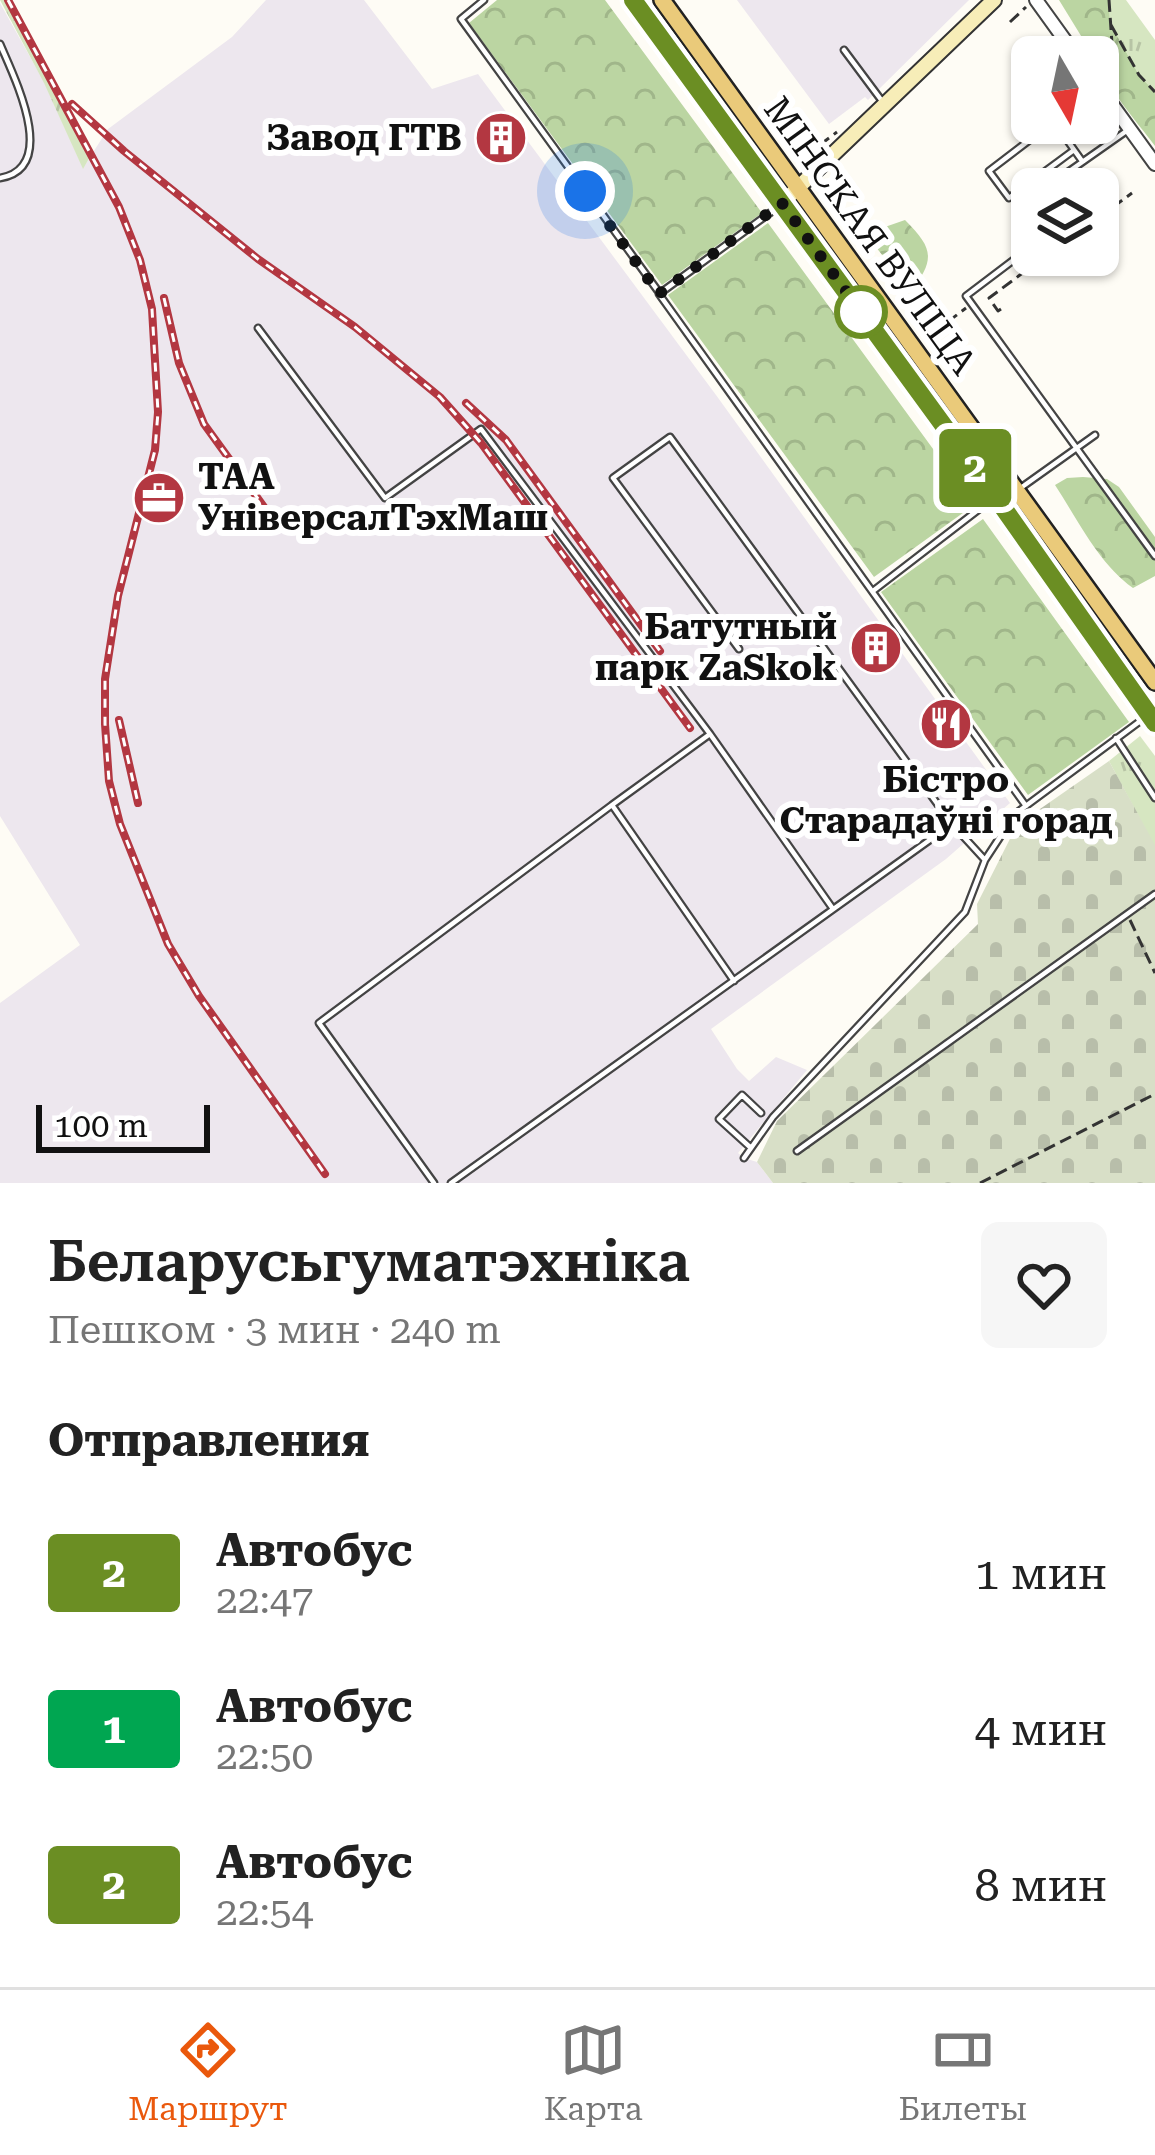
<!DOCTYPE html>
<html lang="ru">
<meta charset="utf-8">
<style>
:root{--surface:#fff;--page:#f6f6f6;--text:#222;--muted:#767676;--line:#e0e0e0;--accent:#ea580c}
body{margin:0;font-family:"Roboto Serif",serif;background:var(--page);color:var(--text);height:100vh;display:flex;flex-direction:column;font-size:45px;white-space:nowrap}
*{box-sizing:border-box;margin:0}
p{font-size:39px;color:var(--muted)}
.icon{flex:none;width:66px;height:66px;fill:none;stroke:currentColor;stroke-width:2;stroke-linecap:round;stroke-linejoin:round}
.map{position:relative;height:1183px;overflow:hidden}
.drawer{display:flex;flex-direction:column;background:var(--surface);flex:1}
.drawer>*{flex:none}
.badge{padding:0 24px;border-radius:9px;font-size:42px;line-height:78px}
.needle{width:78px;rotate:171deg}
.tools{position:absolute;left:1011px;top:36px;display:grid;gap:24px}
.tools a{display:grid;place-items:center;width:108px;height:108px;border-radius:18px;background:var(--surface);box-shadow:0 3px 9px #0004;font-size:60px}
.scale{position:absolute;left:36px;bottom:30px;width:174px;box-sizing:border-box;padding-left:12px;border:6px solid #111;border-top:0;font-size:33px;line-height:42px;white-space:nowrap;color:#111;-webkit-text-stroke:9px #fff;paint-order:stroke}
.you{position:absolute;width:60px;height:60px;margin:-30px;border:9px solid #fff;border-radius:50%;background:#1a73e8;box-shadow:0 0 0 18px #1a73e833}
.map>.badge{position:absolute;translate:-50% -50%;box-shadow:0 0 0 6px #fff}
h2{padding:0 48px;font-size:45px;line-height:108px}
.round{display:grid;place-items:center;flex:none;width:126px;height:126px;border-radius:18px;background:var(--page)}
.overview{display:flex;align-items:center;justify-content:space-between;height:204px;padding:0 48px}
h1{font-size:57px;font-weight:600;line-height:90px}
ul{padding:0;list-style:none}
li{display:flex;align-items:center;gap:36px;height:156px;padding:0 48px}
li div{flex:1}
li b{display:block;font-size:45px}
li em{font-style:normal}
li .badge{min-width:132px;font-weight:700;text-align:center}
.dock{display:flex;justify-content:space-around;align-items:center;height:168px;border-top:3px solid var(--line);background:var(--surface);font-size:33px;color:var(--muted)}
.dock a{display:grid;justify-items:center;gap:6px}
.dock .selected{color:var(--accent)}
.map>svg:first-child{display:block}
.industrial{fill:#ede7ee}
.grass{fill:url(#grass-tufts)}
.forest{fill:url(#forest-crowns)}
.cemetery{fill:url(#cemetery-stones)}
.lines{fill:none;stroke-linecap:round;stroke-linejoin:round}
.service-casing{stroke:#444;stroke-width:9}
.tertiary-casing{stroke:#444;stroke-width:16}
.secondary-casing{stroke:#333;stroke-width:18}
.primary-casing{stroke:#222;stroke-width:20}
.path{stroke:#333;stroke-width:3;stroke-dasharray:12 6;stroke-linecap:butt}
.service{stroke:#fff;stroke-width:4.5}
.tertiary{stroke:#fff;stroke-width:12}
.secondary{stroke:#f7edb8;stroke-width:14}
.primary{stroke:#eaca7a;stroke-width:15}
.rail-casing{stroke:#b33741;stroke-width:8}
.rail{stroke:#fff;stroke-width:3;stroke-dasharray:9;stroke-linecap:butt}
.line-casing{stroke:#fff;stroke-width:27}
.line{stroke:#6b8e23;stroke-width:18}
.walk{stroke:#111;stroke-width:12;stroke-dasharray:0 21.6}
.stop-dot{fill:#fff;stroke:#6b8e23;stroke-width:6}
.labels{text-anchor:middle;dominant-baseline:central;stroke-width:12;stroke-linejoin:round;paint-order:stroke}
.poi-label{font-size:36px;font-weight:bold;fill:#111;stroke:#fff;text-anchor:end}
.street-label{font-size:36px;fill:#111;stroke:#fff}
</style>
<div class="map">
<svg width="1155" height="1183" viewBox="0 0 1155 1183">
<defs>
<pattern id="grass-tufts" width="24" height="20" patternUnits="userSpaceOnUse" patternTransform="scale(3)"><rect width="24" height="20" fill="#d6e6c1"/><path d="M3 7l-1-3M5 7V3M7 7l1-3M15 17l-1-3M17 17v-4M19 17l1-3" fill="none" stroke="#b7c4a5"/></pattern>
<pattern id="forest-crowns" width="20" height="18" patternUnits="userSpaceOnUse" patternTransform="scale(3)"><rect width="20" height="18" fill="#bbd5a2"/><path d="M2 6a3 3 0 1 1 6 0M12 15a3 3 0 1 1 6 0" fill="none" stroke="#a0b68a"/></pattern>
<pattern id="cemetery-stones" width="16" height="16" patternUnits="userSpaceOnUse" patternTransform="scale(3)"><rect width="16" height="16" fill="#d8dfc7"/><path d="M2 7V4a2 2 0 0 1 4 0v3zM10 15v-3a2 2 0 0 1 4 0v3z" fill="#b8beaa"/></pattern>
</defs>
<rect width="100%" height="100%" fill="#fefcf5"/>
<!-- industrial -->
<path class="industrial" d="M266 0H364L432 89 478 74 716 395 1010 803 946 859 711 1029 737 1069 749 1081 776 1057 807 1070 738 1153 744 1158 757 1162 773 1183H0V1003L80 945 0 816V3L44 82 83 168 108 129 232 37Z
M737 0H969L868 100 865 97 829 124Z"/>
<!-- grass -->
<path class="grass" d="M0 0H8L91 155 83 169 44 83Z
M1109 0H1126L1155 40V92L1139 75 1110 23Z
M1140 736 1155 756V847L1109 761Z"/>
<!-- forest -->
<path class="forest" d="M497 0H605L762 213 662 285 469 23Z
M1059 0H1109L1110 23 1139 75 1155 92V146C1136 120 1106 89 1098 57H1094Z
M905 220C934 249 935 259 911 292L872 242 882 228Z
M768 223 974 505 874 577 668 295Z
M1083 477 1107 479 1119 487 1155 537V576L1133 588C1098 563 1078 520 1055 485L1067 478Z
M983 519 1129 722 1028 795 881 592Z"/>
<!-- cemetery -->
<path class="cemetery" d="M1109 761 1155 845V1183H773L757 1162 777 1121 978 924 977 904 1017 825Z"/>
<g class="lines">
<!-- service casing -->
<g class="service-casing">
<path id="service" d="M484 0 461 19 658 291
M0 44C14 77 60 168 0 178
M844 50 882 101
M1052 123 989 171 1009 198 1074 150
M1055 123 1082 161
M1051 184 1125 132
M1098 195 1112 185
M778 207 659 294 1026 806
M1032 246 966 296 1155 556
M258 328 385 498 481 429 710 734
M1022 487 1095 435
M873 591 991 500
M739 649 613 478 670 437 952 824 985 860
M1116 738 1155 798
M612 805 710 734 833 909
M751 1148 719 1119 742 1095 761 1113
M797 1151 1155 894
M744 1158 773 1117 965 912 985 860 1015 814 1147 716
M434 1183 319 1023 612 805 734 981
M451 1183 952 824"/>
</g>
<!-- tertiary casing -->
<g class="tertiary-casing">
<path id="tertiary" d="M1036 0 1077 57
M1098 85 1155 164"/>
</g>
<!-- secondary casing -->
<g class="secondary-casing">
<path id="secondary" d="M782 203 994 0"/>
</g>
<!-- primary casing -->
<g class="primary-casing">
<path id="primary" d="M633 0 996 496 1155 723
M662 0 1155 682"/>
</g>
<!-- path -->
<path class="path" d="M1109 0 1115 88
M1010 22 1026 7
M1111 25 1139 75 1155 92
M805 156 837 132
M1098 218 1132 193
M1001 309 998 311 989 298 1047 255
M933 333 966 308
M1130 920 1155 973
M980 1183 1155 1094"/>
<!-- service -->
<use href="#service" class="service"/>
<!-- tertiary -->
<use href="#tertiary" class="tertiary"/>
<!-- secondary -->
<use href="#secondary" class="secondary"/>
<!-- primary -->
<use href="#primary" class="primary"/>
<!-- rail casing -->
<g class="rail-casing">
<path id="rail" d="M8 0 119 207 140 260 152 309 158 412 155 450 118 596 105 679V724L109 781 120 824 168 944 199 996 325 1174
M72 104 124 151 258 259 355 327 440 397 481 443 690 728
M164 298 179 363 204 424 272 518
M466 403 506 440 660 651
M119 720 138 803"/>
</g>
<!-- rail -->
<use href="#rail" class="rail"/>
</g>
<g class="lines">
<!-- line casing -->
<g class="line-casing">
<path id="line" d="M633 0 995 496 1155 723"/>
</g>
<!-- line -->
<use href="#line" class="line"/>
<!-- walk -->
<path class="walk" d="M585 191 659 294 782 203 861 312"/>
</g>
<!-- icons -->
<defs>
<g id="building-disc" transform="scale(2.7)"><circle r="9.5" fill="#b33741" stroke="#fff"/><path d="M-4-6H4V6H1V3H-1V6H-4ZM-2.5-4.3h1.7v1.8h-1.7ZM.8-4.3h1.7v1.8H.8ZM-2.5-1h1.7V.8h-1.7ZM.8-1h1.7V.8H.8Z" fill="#fff"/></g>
<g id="office-disc" transform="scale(2.7)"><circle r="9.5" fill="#b33741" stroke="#fff"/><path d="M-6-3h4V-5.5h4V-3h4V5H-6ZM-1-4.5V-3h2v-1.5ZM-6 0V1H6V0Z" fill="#fff"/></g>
<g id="restaurant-disc" transform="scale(2.7)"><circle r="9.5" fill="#b33741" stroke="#fff"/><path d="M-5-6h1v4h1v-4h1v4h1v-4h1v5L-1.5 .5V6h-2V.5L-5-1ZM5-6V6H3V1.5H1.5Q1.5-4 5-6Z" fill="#fff"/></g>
</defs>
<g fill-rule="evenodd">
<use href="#building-disc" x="501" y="138"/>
<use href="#office-disc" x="159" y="498"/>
<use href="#building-disc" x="876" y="648"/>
<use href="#restaurant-disc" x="946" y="724"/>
</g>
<!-- markers -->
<circle class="stop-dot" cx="861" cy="312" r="24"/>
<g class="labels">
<!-- poi labels -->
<g class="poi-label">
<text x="462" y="138">Завод ГТВ</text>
<text x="198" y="477" text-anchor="start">ТАА<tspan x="198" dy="41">УніверсалТэхМаш</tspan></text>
<text x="837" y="627">Батутный<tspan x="837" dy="41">парк ZaSkok</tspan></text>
<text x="946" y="780" text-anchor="middle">Бістро<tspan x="946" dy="41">Старадаўні горад</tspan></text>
</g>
<!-- street labels -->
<g class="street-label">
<text transform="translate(870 236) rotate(54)">МІНСКАЯ ВУЛІЦА</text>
</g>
</g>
</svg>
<div class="tools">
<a><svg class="needle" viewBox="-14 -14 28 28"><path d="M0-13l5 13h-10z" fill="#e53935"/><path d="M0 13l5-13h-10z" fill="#767676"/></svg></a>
<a><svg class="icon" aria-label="layers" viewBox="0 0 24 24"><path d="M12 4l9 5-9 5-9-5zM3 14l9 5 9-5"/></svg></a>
</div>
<div class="scale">100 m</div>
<div class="you" style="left:585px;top:191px"></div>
<b class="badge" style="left:975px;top:468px;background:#6b8e23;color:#fff">2</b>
</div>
<section class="drawer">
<div class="overview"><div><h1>Беларусьгуматэхніка</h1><p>Пешком · 3 мин · 240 m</p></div><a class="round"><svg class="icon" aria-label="heart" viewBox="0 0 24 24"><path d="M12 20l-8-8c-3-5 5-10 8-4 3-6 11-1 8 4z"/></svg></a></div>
<h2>Отправления</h2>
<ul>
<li><span class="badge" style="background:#6b8e23;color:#fff">2</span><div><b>Автобус</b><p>22:47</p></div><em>1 мин</em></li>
<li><span class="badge" style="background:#00a651;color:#fff">1</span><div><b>Автобус</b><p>22:50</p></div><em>4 мин</em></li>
<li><span class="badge" style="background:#6b8e23;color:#fff">2</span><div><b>Автобус</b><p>22:54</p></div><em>8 мин</em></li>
</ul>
</section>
<nav class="dock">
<a class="selected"><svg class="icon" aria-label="directions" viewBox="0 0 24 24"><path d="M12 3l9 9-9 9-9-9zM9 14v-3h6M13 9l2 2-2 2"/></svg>Маршрут</a>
<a><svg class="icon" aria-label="map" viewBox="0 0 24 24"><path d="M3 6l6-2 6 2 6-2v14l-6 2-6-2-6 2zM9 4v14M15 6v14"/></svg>Карта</a>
<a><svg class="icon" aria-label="tickets" viewBox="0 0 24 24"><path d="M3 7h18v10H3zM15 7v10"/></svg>Билеты</a>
</nav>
